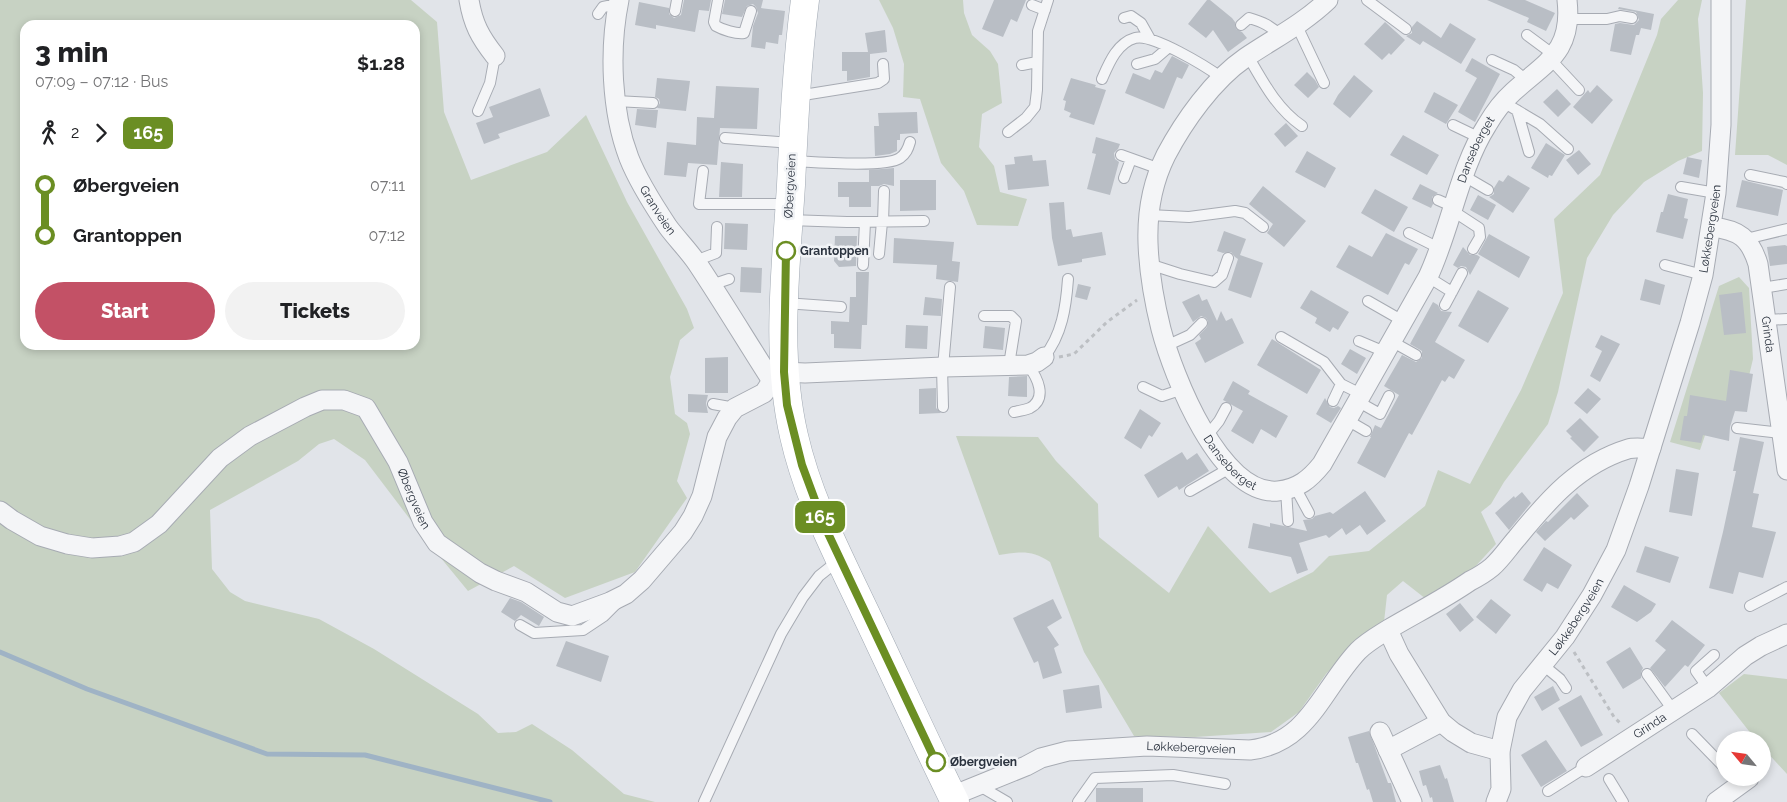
<!DOCTYPE html>
<meta charset="utf-8">
<style>
:root{--surface:#fff;--page:#f2f2f2;--text:#202124;--muted:#757577;--accent:#c35166}
body{margin:0;font-family:Raleway,sans-serif;background:var(--page);color:var(--text);height:100vh;display:flex;flex-direction:column;font-size:19px;white-space:nowrap}
*{box-sizing:border-box;margin:0}
p{font-size:16px;color:var(--muted)}
.icon{flex:none;width:28px;height:28px;fill:none;stroke:currentColor;stroke-width:2;stroke-linecap:round;stroke-linejoin:round}
.map{position:relative;flex:1;overflow:hidden}
.sheet{position:absolute;left:20px;top:20px;width:400px;height:330px;display:flex;flex-direction:column;background:var(--surface);border-radius:15px;box-shadow:0 2px 8px #0003}
.sheet>*{flex:none}
.badge{padding:0 10px;border-radius:8px;font-size:18px;line-height:32px}
.needle{width:32px;rotate:299deg}
.fabs{position:absolute;left:1716px;top:731px;display:grid;gap:10px}
.fabs a{display:grid;place-items:center;width:55px;height:55px;border-radius:50%;background:var(--surface);box-shadow:0 2px 8px #0003;font-size:25px}
.map>.badge{position:absolute;translate:-50% -50%;box-shadow:0 0 0 2px #fff}
.legs{display:flex;align-items:center;gap:8px;height:55px;padding:0 15px;font-size:16px}
.legs p{margin-inline-start:auto}
.summary{display:flex;align-items:center;justify-content:space-between;height:85px;padding:0 15px}
h1{font-size:28px;font-weight:800;line-height:38px}
.cta{display:flex;gap:10px;margin-top:auto;padding:10px 15px}
.cta a{flex:1;height:58px;border-radius:30px;background:var(--accent);color:#fff;font-size:20px;font-weight:800;line-height:58px;text-align:center}
.cta a+a{background:var(--page);color:var(--text)}
ul{padding:0 15px;list-style:none}
li{display:flex;align-items:center;gap:18px;height:50px;font-size:19px}
li i{display:grid;place-items:center;width:8px;height:100%;margin:0 6px;background:currentColor}
li i::after{content:'';width:12px;height:12px;margin:-6px;border:4px solid;border-radius:50%;background:var(--surface)}
li p{margin-inline-start:auto}
li:first-child i{background:linear-gradient(#0000 50%,currentColor 0)}
li:last-child i{background:linear-gradient(currentColor 50%,#0000 0)}
.map>svg:first-child{display:block}
.green{fill:#c7d2c3;fill-rule:evenodd}
.lines{fill:none;stroke-linecap:round;stroke-linejoin:round}
.stream{stroke:#9fb3c5;stroke-width:5}
.building{fill:#b9bec5}
.service-casing{stroke:#a7abb3;stroke-width:12}
.minor-casing{stroke:#a7abb3;stroke-width:21}
.primary-casing{stroke:#a1a9b3;stroke-width:29}
.path{stroke:#bcbfc3;stroke-width:3;stroke-dasharray:4 4;stroke-linecap:butt}
.service{stroke:#f4f5f7;stroke-width:10}
.minor{stroke:#f4f5f7;stroke-width:19}
.primary{stroke:#fff;stroke-width:28}
.line-1-casing{stroke:#fff;stroke-width:11}
.line-1{stroke:#6b8e23;stroke-width:8}
.stop-1-dot{fill:#fff;stroke:#6b8e23;stroke-width:2.5}
.labels{text-anchor:middle;dominant-baseline:central;stroke-width:5;stroke-linejoin:round;paint-order:stroke}
.street-label{font-size:12px;fill:#2b333f;stroke:#f1f3f6}
.stop-label{font-size:12px;font-weight:bold;fill:#2b333f;stroke:#f1f3f6;text-anchor:start}
</style>
<div class="map">
<svg width="1787" height="802" viewBox="0 0 1787 802">
<rect width="100%" height="100%" fill="#e1e4e9"/>
<!-- green -->
<path class="green" d="M0 0H411L437 22 444 112 471 180 547 152 586 115 627 202 687 309 694 328 680 340 670 377 675 414 687 423 690 434 677 481 687 498 635 572 565 598 514 566 468 591 422 535 365 460 334 439 319 444 298 461 210 510 212 569 230 592 245 601 319 619 374 649 478 714 498 733 516 732 532 724 572 750 624 794 655 802H0ZM25 25H415V345H25Z
M879 0H963L964 13 972 35 990 51 998 64 1002 103 982 114 979 147 994 166 1000 192 1027 199 1018 226 977 225 964 191 941 163 920 99 903 97 904 64 893 28Z
M1678 0H1702L1698 19 1703 93 1702 151 1678 161 1644 182 1613 215 1587 258 1558 392 1548 424 1504 482 1491 504 1481 512 1496 544 1461 582 1426 599 1403 581 1387 595 1384 622 1353 645 1326 674 1299 712 1271 732 1195 737 1134 736 1084 652 1050 562C1031 549 1019 552 999 555L956 436 1038 437 1056 461 1098 504 1099 537 1169 593 1208 526 1270 593 1313 572 1329 556 1369 551 1425 506 1438 470 1470 484 1521 390 1563 293 1554 219 1600 175 1657 35 1661 19Z
M1746 0H1787V165L1768 155H1735Z
M1739 277 1749 288 1753 359 1748 380 1712 415 1700 450 1670 442 1719 286Z
M1744 674 1787 679V774L1763 748 1762 740H1756L1719 693Z"/>
<g class="lines">
<!-- stream -->
<path class="stream" d="M0 652 87 689 267 754 365 755 550 802"/>
</g>
<!-- building -->
<path class="building" d="M684 0H711L709 11 699 10 695 32 656 25V29L635 25 639 2 669 8V14L674 18 681 15Z
M725 0H763L761 8 785 11 782 35H779L778 44 766 42 765 49 751 47 753 26 758 13 756 7 753 4 747 6 742 17 722 14Z
M994 0H1026L1017 22 1011 19 1003 37 982 29Z
M1207 0H1210L1232 18 1235 22 1236 29 1242 32 1247 38 1228 52 1213 30 1206 38 1188 24Z
M1487 0H1525L1555 13 1546 31 1527 22 1529 18Z
M1619 7 1654 14 1651 30 1641 28 1639 35H1636L1631 55 1610 51 1615 24 1620 23 1634 25 1639 20 1636 12 1618 9Z
M1417 21 1441 38 1450 23 1476 39 1461 64 1423 41 1420 45 1406 36 1412 33V27Z
M1385 22 1405 40 1391 55 1389 53 1382 60 1364 44Z
M885 30 887 52 870 54V77L847 81V71H842V52H868L865 33Z
M1172 56 1189 65 1182 79 1177 77 1164 109 1125 93 1133 73 1150 80 1155 70 1162 73Z
M1472 58 1500 74 1475 122 1458 112 1477 78 1465 71Z
M1307 72 1315 80 1319 87 1308 98 1294 85Z
M1354 75 1373 91 1350 118 1333 104 1338 95Z
M657 78 690 81 686 111 657 108 660 103 659 99 655 97Z
M1071 78 1096 85 1095 87 1106 90 1094 125 1069 117 1071 113 1064 110 1066 101 1063 100Z
M1597 85 1613 100 1592 124 1573 107 1588 90 1590 93Z
M716 86 759 88 757 129 720 128 717 165 688 163 686 177 664 175 667 142 696 145 697 117 714 118Z
M540 88 550 116 498 134 500 138 484 144 476 123 493 117 489 107Z
M1557 89 1571 104 1558 117 1543 102Z
M1434 92 1458 105 1446 124 1424 112Z
M637 109 658 110 656 128 635 125Z
M917 112 918 133 900 134V140H897V151L890 154 875 156 874 126H879L878 113Z
M1286 123 1298 136 1285 147 1274 134Z
M1403 135 1439 155 1427 175 1390 155Z
M1096 137 1120 144 1118 149 1114 153 1115 159 1119 162 1110 195 1087 189 1096 154 1092 153Z
M1546 143 1565 155 1552 176 1549 175 1548 178 1531 168Z
M1579 150 1591 164 1578 175 1566 160Z
M1307 151 1336 168 1325 188 1295 172Z
M1032 155 1033 161 1046 160 1049 186 1008 190 1005 165 1015 164 1014 157Z
M1687 157 1702 160 1699 178 1683 174Z
M721 162 743 164 742 197H719Z
M894 168V186L884 184 879 186H871V207H849V197H838V182H869V170Z
M1508 175 1530 188 1513 213 1489 197 1494 194V188L1499 180 1503 182Z
M900 180H936V210L900 211Z
M1742 180 1783 190 1778 216 1736 207Z
M1420 184 1438 193 1432 197 1433 204 1431 208 1412 199Z
M1263 186 1306 221 1284 247 1267 233 1273 224 1249 204Z
M1375 189 1408 207 1394 232 1361 213Z
M1668 194 1688 199 1684 218 1688 219 1683 239 1656 232 1661 212H1663Z
M1478 195 1496 205 1488 220 1470 210Z
M1064 202 1066 230 1071 229 1073 237 1102 232 1106 255 1082 259V262L1058 266 1052 238 1049 203Z
M725 223 748 224 747 250 724 249Z
M1224 231 1246 239 1240 255 1263 263 1251 298 1228 290 1238 259 1235 257 1231 252 1223 253 1217 251Z
M1386 233 1418 249 1409 265 1405 263 1388 295 1336 267 1349 245 1372 257Z
M1489 234 1530 257 1519 278 1478 254Z
M835 236H857L856 266 839 267 834 261Z
M894 238 954 242 952 261 960 262 958 282 936 279 937 265 893 263Z
M1785 245 1787 246V264L1770 266 1767 247Z
M1463 247 1470 255H1477L1480 257 1470 275 1466 267 1461 266 1458 268 1453 265Z
M741 267 762 268 761 293 740 292Z
M856 272H869L867 325H862L861 349 834 348V334H831V321L849 322 850 297H856Z
M1645 279 1665 285 1660 305 1640 300Z
M1078 284 1091 287 1087 300 1075 297Z
M1311 290 1349 312 1338 330 1333 327 1330 332 1315 323 1317 318 1300 308Z
M1478 290 1509 308 1488 343 1458 326Z
M1742 292 1746 333 1724 335 1719 295Z
M1199 294 1202 301 1207 299 1217 321 1221 311 1226 321 1232 318 1244 343 1205 363 1195 343 1201 339 1199 335 1207 327 1208 321 1206 318 1201 316 1193 322 1182 302Z
M925 297 942 299 941 316 923 315Z
M1433 302 1438 305 1441 311 1452 312 1435 342 1465 360 1454 379 1449 376 1445 382 1442 380 1412 435 1409 433 1385 478 1357 463 1371 437H1370L1375 425 1381 428 1399 395 1384 386 1402 355 1416 362 1422 358V351L1410 344Z
M906 325 928 326 927 349 905 348Z
M985 326 1005 328 1003 350 983 348Z
M1601 335 1620 344 1600 382 1590 376 1602 351 1595 347Z
M1272 339 1321 370 1307 394 1257 365Z
M1350 349 1366 358 1357 374 1341 364Z
M728 357V393H705V358Z
M1730 370 1753 374 1747 412 1735 411 1730 427 1729 441 1703 435 1701 443 1680 440 1684 416H1687L1690 395 1726 401Z
M1027 376V397L1008 396 1009 377Z
M1233 381 1250 391 1248 394 1288 416 1276 438 1261 429 1253 444 1231 431 1243 411 1223 400Z
M936 388V408L941 413 919 414V389Z
M1588 388 1601 399 1587 414 1574 403Z
M688 394 708 395 706 403 708 413 688 412Z
M1325 398 1330 407 1334 408 1338 406 1341 408 1331 423 1316 414Z
M1140 409 1161 423 1152 437 1149 435 1141 449 1124 438Z
M1580 418 1599 437 1584 452 1570 438 1572 437 1566 431Z
M1740 437 1764 442 1753 493 1759 494 1752 527 1776 532 1763 578 1739 572 1733 594 1709 588 1723 532 1736 471H1733Z
M1182 452 1187 460 1197 453 1209 471 1179 490 1177 486 1158 498 1144 475Z
M1676 469 1699 473 1692 516 1669 512Z
M1365 491 1386 521 1367 535 1360 525 1346 535 1342 528 1329 538 1326 535 1299 543 1308 570 1297 574 1291 557 1248 548 1253 523 1270 527V523L1307 531 1303 520 1312 519 1315 516 1330 512 1333 514Z
M1522 492 1531 503 1509 530 1495 513 1514 496 1515 498Z
M1577 493 1589 506 1574 520 1571 517 1545 541 1536 532 1546 521 1548 522Z
M1645 546 1679 557 1670 583 1636 572Z
M1544 547 1572 565 1558 589 1547 583 1542 592 1523 580Z
M1624 585 1656 604 1651 612 1637 622 1611 607Z
M510 598 521 602 544 617 539 626 521 615 515 621 501 612Z
M1053 599 1062 618 1047 627 1059 645 1054 648 1062 673 1043 679 1038 661 1034 663 1013 618Z
M1491 599 1511 615 1496 634 1476 617Z
M1460 603 1474 620 1460 632 1446 614Z
M1672 620 1705 645 1688 667 1685 665 1665 687 1650 668 1666 650 1655 641Z
M566 641 609 656 601 682 556 666Z
M1630 647 1643 668 1641 672V678L1623 689 1606 662Z
M1099 685 1102 708 1066 713 1063 690Z
M1553 686 1560 700 1542 711 1534 697Z
M1581 695 1603 735 1581 747 1558 708Z
M1369 731 1388 783H1391L1396 802H1373L1369 789 1367 790 1358 763H1356L1348 737Z
M1546 740 1567 771 1541 787 1521 755Z
M1440 765 1445 779 1447 778 1454 802H1433L1432 797 1430 798 1426 785 1423 786 1419 771Z
M1096 788H1143V802H1096Z"/>
<g class="lines">
<!-- service casing -->
<g class="service-casing">
<path id="service" d="M718 0 714 22 716 26C723 30 736 34 744 33L751 11
M1367 0 1406 29
M1032 5 1045 10
M675 11 677 0
M598 14 603 7 608 6 618 8
M1124 18 1131 16 1141 23 1150 39
M1569 19H1607L1620 16 1632 18
M1241 25 1249 18C1263 22 1271 26 1281 36
M1297 26 1324 83
M1527 35 1554 55
M1248 56C1263 82 1277 109 1302 126
M1492 60 1514 70 1527 81
M1551 60 1579 90
M1137 64 1155 59 1169 47
M1022 65 1037 62
M1102 79C1109 63 1117 43 1135 38 1152 33 1207 67 1222 78
M797 96 878 83 884 79 883 64
M616 101 653 103
M1503 102 1540 124 1568 149
M1517 110 1529 152
M478 111 490 83 495 56
M1453 125 1480 138
M1008 132 1026 118 1035 107 1037 90 1038 31 1048 0
M725 138 792 143
M1121 155 1160 169
M793 161C813 162 886 168 900 158 906 154 908 149 910 142
M703 171 699 204H788
M1750 175 1784 182 1787 184
M1464 176 1488 190
M1124 178 1131 159
M1681 187 1716 193
M1438 200 1454 207
M1453 211 1479 228 1480 237 1473 249
M1149 215 1189 217 1235 211 1245 213 1263 227
M789 220 847 222 924 221
M883 222 884 191
M1409 233 1441 249
M1746 239 1787 229
M879 254 882 222
M695 261 716 253 717 227
M1149 264 1180 274 1214 282 1222 275 1228 258
M863 265 865 222
M1665 265 1703 275
M1428 277 1452 292 1462 273
M711 285 729 279
M1762 288 1787 284
M1368 301 1403 321
M785 303 841 307
M1445 305 1452 292
M984 316H1011L1016 321 1009 365
M1767 320 1787 319
M1281 337 1324 362 1341 384 1361 394
M1359 341 1385 352
M1391 341 1416 355
M1166 346 1190 335 1202 323
M1044 357C1062 335 1066 307 1068 279
M942 367 943 407
M943 367 950 287
M1143 387 1162 396 1183 389
M1333 401 1341 384
M1357 401 1380 414 1389 396
M713 404 735 408
M1014 412C1019 411 1025 410 1030 408 1048 398 1037 377 1028 365
M1347 420 1366 431
M1737 428 1781 433
M1206 437 1219 421 1226 408
M1295 487 1309 513
M1286 490 1288 521
M1190 491 1230 468
M1750 606 1787 587
M520 625 534 633 583 630 604 616 617 603
M1543 665 1560 679 1566 688
M1647 674 1673 710
M1708 688 1696 671 1714 655
M1692 734 1725 768
M1609 779 1623 802
M978 785 1007 802
M1548 791 1586 767
M704 802 781 634 803 597 819 576 839 560
M1078 802 1095 778 1173 775 1225 784"/>
</g>
<!-- minor casing -->
<g class="minor-casing">
<g id="minor">
<path d="M469 0C473 24 480 37 495 56"/>
<path id="s1" d="M619 0C609 49 611 111 629 158 638 181 654 206 668 227 677 239 688 250 697 263 723 302 747 342 772 381L782 387"/>
<path id="s2" d="M1328 0C1303 24 1273 39 1245 58 1213 80 1184 121 1166 155 1153 181 1147 213 1148 243 1149 272 1154 301 1161 329 1173 375 1220 496 1278 491 1298 489 1310 479 1322 464L1428 277C1451 228 1459 169 1487 125 1494 113 1503 101 1513 92 1546 62 1573 52 1567 0"/>
<path id="s3" d="M1712 227C1739 230 1750 238 1758 264L1787 470"/>
<path d="M784 372 805 373 943 367 1028 365 1037 362 1044 357"/>
<path id="s4" d="M0 511 12 520 40 536 67 544 92 548 120 546 134 542 159 524 220 458 250 436 305 407 322 400H344L366 408 398 462 423 522 437 543 480 573 496 581 526 592 557 612 572 616 610 602 626 594 642 580 683 532 693 516 702 496 717 437 727 418 735 408 764 393 772 381"/>
<path d="M1388 630 1399 654 1441 722 1453 732 1471 743 1500 751"/>
<path d="M1380 732 1412 802"/>
<path d="M1388 750 1441 722"/>
<path id="s5" d="M1586 767 1708 688 1745 656 1761 646 1787 634"/>
<path id="s6" d="M952 796 1026 766 1041 758 1068 751 1147 746 1250 750C1309 743 1322 689 1358 651 1367 642 1378 636 1389 629 1416 613 1444 599 1470 581 1478 577 1486 572 1492 567 1502 558 1509 547 1517 538 1548 500 1579 464 1628 449 1635 447 1644 449 1651 448"/>
<path id="s7" d="M1496 802 1501 789 1500 751 1507 717 1522 690 1565 637 1592 595 1616 550 1639 486 1690 323 1703 275 1716 193 1721 125V0"/>
<path d="M1716 802 1749 778"/>
</g>
</g>
<!-- primary casing -->
<g class="primary-casing">
<path id="primary" d="M805 0C797 61 794 123 791 185 786 268 775 354 794 436 808 498 838 555 865 612 895 675 924 739 955 802"/>
</g>
<!-- path -->
<path class="path" d="M1059 357 1074 354 1107 322 1137 300
M1574 652 1614 717 1621 724"/>
<!-- service -->
<use href="#service" class="service"/>
<!-- minor -->
<use href="#minor" class="minor"/>
<!-- primary -->
<use href="#primary" class="primary"/>
</g>
<g class="lines">
<!-- line-1 casing -->
<g class="line-1-casing">
<path id="line-1" d="M786 251 784 372 787 405 802 465 825 527 936 762"/>
</g>
<!-- line-1 -->
<use href="#line-1" class="line-1"/>
</g>
<!-- markers -->
<g class="stop-1-dot">
<circle cx="786" cy="251" r="9"/>
<circle cx="936" cy="762" r="9"/>
</g>
<g class="labels">
<!-- street labels -->
<g class="street-label">
<text stroke="none"><textPath href="#s2" startOffset="1021">Danseberget</textPath></text>
<text transform="translate(790 186) rotate(-87)">Øbergveien</text>
<text stroke="none"><textPath href="#s1" startOffset="220">Granveien</textPath></text>
<text stroke="none"><textPath href="#s7" startOffset="622">Løkkebergveien</textPath></text>
<text stroke="none"><textPath href="#s3" startOffset="135">Grinda</textPath></text>
<text stroke="none"><textPath href="#s2" startOffset="558">Danseberget</textPath></text>
<text stroke="none"><textPath href="#s4" startOffset="530">Øbergveien</textPath></text>
<text stroke="none"><textPath href="#s7" startOffset="209">Løkkebergveien</textPath></text>
<text stroke="none"><textPath href="#s5" startOffset="76">Grinda</textPath></text>
<text stroke="none"><textPath href="#s6" startOffset="248">Løkkebergveien</textPath></text>
</g>
<!-- stop labels -->
<g class="stop-label">
<text x="800" y="251">Grantoppen</text>
<text x="950" y="762">Øbergveien</text>
</g>
</g>
</svg>
<div class="fabs">
<a><svg class="needle" viewBox="-14 -14 28 28"><path d="M0-13l5 13h-10z" fill="#e53935"/><path d="M0 13l5-13h-10z" fill="#757577"/></svg></a>
</div>
<b class="badge" style="left:820px;top:517px;background:#6b8e23;color:#fff">165</b>
<section class="sheet">
<div class="summary"><div><h1>3 min</h1><p>07:09 – 07:12 · Bus</p></div><b>$1.28</b></div>
<div class="legs"><svg class="icon" aria-label="walk" viewBox="0 0 24 24"><circle cx="13" cy="4" r="2"/><path d="M13 8l-2 6 4 7M11 14l-3 7M7 12l3-4h3l4 4"/></svg>2<svg class="icon" aria-label="forward" viewBox="0 0 24 24"><path d="M9 5l7 7-7 7"/></svg><b class="badge" style="background:#6b8e23;color:#fff">165</b></div>
<ul>
<li><i style="color:#6b8e23"></i><b>Øbergveien</b><p>07:11</p></li>
<li><i style="color:#6b8e23"></i><b>Grantoppen</b><p>07:12</p></li>
</ul>
<div class="cta"><a>Start</a><a>Tickets</a></div>
</section>
</div>
